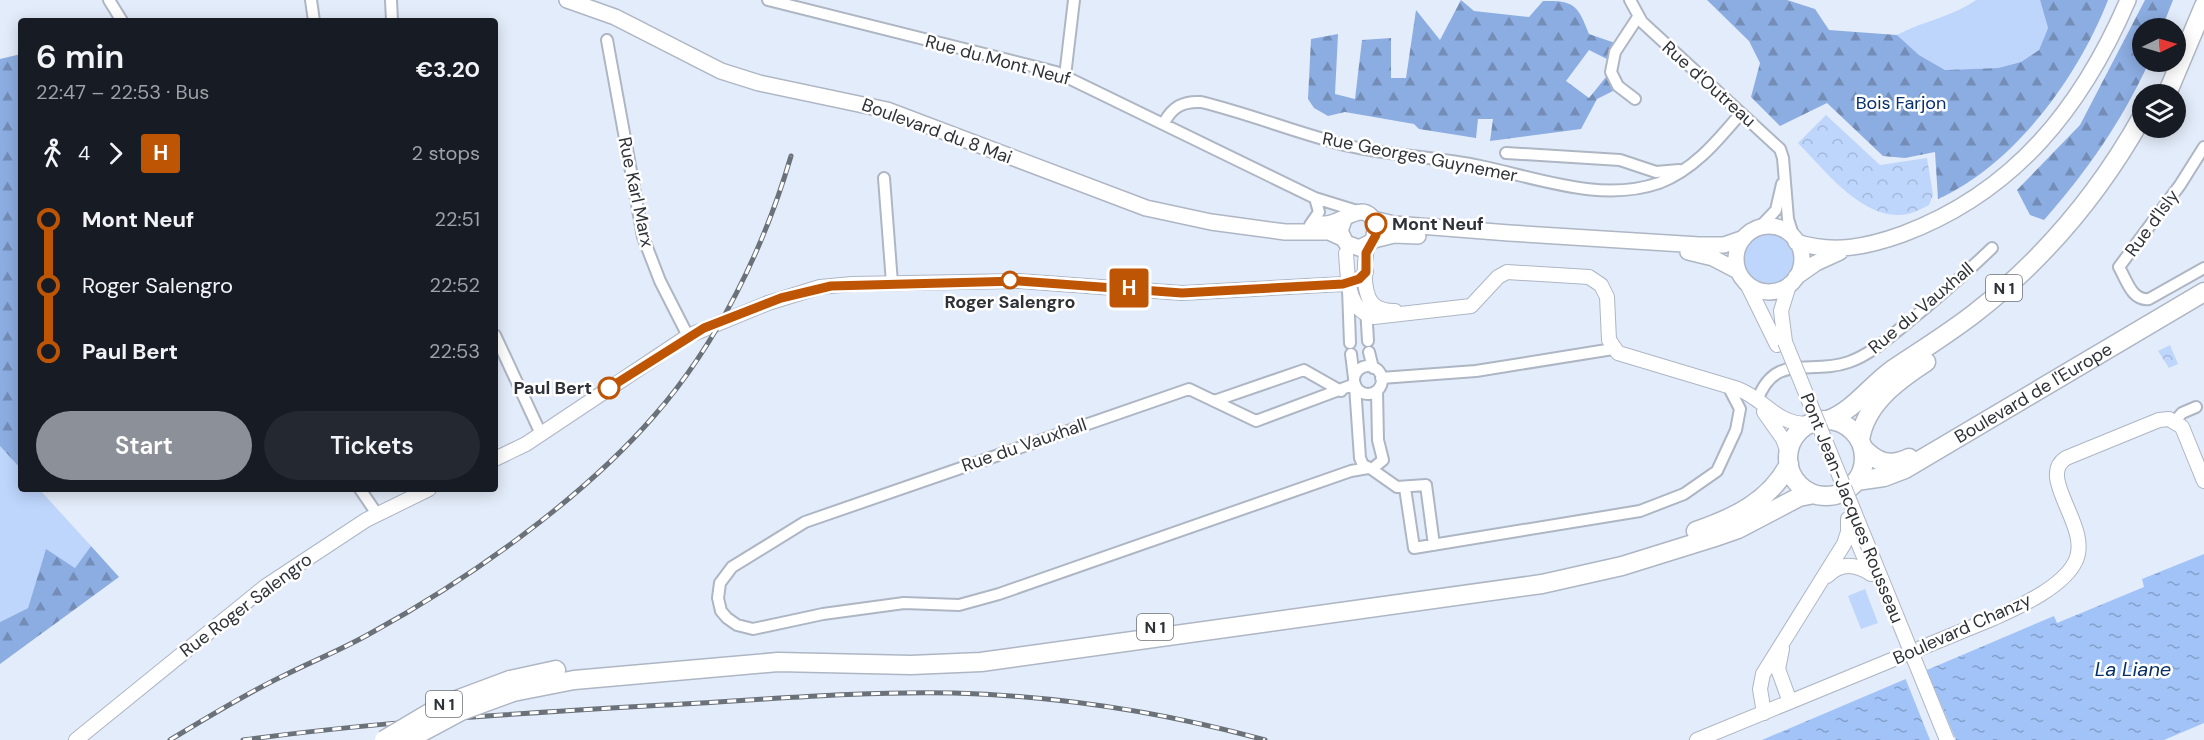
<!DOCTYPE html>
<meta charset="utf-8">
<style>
:root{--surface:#171b24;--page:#242831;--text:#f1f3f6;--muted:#9ea1a6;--accent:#8c9099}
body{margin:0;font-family:"DM Sans",sans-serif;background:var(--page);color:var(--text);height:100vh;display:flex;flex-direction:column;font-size:22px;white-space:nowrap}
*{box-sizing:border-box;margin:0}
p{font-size:20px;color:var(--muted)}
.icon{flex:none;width:33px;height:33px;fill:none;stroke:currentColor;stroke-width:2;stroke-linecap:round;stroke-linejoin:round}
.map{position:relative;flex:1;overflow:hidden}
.panel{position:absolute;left:18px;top:18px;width:480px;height:474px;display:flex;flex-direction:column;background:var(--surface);border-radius:6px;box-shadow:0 3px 15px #0003}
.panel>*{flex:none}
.badge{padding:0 12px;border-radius:4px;font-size:21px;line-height:39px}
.needle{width:39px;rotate:85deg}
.buttons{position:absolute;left:2132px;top:18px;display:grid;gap:12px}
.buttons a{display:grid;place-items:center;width:54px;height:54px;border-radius:50%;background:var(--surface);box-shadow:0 3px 15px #0003;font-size:30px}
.map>.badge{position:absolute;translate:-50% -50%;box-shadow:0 0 0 3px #fff}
.legs{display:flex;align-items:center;gap:9px;height:66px;padding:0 18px;font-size:20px}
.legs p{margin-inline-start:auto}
.overview{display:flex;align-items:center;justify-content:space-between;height:102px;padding:0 18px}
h1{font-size:33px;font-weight:600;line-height:45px}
.button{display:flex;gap:12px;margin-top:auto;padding:12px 18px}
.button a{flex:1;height:69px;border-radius:36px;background:var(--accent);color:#fff;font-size:24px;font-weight:600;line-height:69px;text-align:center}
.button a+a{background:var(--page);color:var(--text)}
ul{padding:0 18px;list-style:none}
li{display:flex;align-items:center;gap:21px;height:66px;font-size:22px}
li i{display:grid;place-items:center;width:9px;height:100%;margin:0 8px;background:currentColor}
li i::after{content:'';width:15px;height:15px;margin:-8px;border:4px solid;border-radius:50%;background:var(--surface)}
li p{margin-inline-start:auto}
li:first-child i{background:linear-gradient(#0000 50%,currentColor 0)}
li:last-child i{background:linear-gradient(currentColor 50%,#0000 0)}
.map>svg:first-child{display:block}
.green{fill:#bed6fc}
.forest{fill:url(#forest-firs)}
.park{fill:url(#park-crowns)}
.water{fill:url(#water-ripples)}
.pier{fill:#e3ecfa}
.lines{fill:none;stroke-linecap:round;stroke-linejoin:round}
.minor-casing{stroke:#aeb6c4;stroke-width:14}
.tertiary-casing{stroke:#aeb6c4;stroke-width:16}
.secondary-casing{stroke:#aeb6c4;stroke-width:18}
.primary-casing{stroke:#aeb6c4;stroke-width:21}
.trunk-casing{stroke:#aeb6c4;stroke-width:21}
.minor{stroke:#fff;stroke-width:10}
.tertiary{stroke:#fff;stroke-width:14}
.secondary{stroke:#fff;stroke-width:15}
.primary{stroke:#fff;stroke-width:18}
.trunk{stroke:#fff;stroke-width:18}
.rail-casing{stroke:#6b7179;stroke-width:5}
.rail{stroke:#fff;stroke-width:3;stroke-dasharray:9;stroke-linecap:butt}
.tertiary-bridge-casing{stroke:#aeb6c4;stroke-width:16;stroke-linecap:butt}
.trunk-bridge-casing{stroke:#aeb6c4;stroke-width:21;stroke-linecap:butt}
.tertiary-bridge{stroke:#fff;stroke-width:14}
.trunk-bridge{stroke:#fff;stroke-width:18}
.line-1-casing{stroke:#fff;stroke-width:14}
.line-1{stroke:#be5504;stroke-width:9}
.stop-1-dot{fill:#fff;stroke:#be5504;stroke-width:3}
.labels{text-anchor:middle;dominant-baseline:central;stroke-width:5;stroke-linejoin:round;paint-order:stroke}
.shield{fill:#fff;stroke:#6d7074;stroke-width:1.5}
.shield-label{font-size:16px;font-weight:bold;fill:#2f3338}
.street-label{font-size:18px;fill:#2f3338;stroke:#fff}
.park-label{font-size:18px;fill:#08306d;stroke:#fff}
.stop-label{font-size:18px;font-weight:bold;fill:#2f3338;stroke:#fff;text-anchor:start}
.water-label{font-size:20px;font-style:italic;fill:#062f6b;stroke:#fff}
</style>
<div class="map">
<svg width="2204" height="740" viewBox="0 0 2204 740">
<defs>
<pattern id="forest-firs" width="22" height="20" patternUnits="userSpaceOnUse" patternTransform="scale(1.5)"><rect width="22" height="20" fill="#8cade1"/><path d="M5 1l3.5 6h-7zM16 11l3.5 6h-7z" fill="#738db7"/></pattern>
<pattern id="park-crowns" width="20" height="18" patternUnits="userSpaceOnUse" patternTransform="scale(1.5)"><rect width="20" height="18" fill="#bed6fc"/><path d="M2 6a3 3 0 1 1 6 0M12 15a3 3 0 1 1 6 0" fill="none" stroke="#a4b8d9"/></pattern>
<pattern id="water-ripples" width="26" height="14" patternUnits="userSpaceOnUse" patternTransform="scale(1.5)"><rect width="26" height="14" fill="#a1c3f8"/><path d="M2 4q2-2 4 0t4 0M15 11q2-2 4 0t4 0" fill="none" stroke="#849fca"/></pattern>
</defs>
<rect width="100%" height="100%" fill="#e3ecfa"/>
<!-- green -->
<path class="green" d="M1976 0H2040L2048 28 2039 50 2021 62 1998 68 1945 70 1919 55 1897 35C1923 21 1952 17 1976 0Z
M1743 259a26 26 0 1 1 52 0a26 26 0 1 1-52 0Z
M0 446 21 469V489H39L91 546 75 568 46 550 28 608 0 622Z
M1865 589 1878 623 1861 629 1848 596Z"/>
<!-- forest -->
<path class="forest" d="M1461 0 1474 11 1529 17 1543 1C1575 0 1578 6 1589 34L1615 43 1607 59 1589 50 1566 81 1589 98 1606 77 1613 91 1597 99 1581 129 1490 141 1493 119H1478L1476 138 1419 129 1414 124 1345 112 1328 116 1314 108 1308 99 1311 39 1338 34 1335 94 1355 99 1362 40 1391 38V78H1406L1416 10 1440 40Z
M1707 0H1787L1815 9 1829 30 1897 35 1919 55 1945 70 1998 68 2021 62 2039 50 2048 28 2040 0H2108C2078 77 2015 164 1938 199L1935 152 1905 158 1883 156 1827 103 1780 126 1751 97 1760 63 1749 41Z
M2145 0H2173L2162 28H2142V62H2149C2122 121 2087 171 2044 220L2030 215 2017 190 2080 125Z
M21 54V469L0 446V59Z
M91 546 119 577 0 664V622L28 608 46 549 75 568Z"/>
<!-- park -->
<path class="park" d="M1826 115 1880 165 1927 158 1933 195 1929 205C1923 208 1915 212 1908 214 1864 223 1825 170 1798 143Z
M2170 345 2178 364 2169 368 2158 351Z"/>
<!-- water -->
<path class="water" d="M2204 554V723L2164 740H1762L2054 616 2057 623 2144 587 2142 579Z"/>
<!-- pier -->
<path class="pier" d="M1925 666 1956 740H1930L1904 675Z"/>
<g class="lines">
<!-- minor casing -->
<g class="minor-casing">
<path id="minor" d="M109 0 122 21
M311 0 314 21
M391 0 392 21
M768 0 1056 72 1315 198 1357 211
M1630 0 1642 22 1780 149 1783 158 1788 219 1794 238
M607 40 643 237 660 281 688 336
M1065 76 1074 0
M1635 99 1618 86 1611 72 1615 52 1638 17
M1164 123C1172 107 1183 101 1201 102 1251 114 1299 134 1349 146 1392 156 1437 157 1480 166 1538 178 1601 203 1659 183 1694 170 1718 140 1741 113
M2204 147 2180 185 2119 267C2127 281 2132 301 2149 299L2204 268
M1506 153 1620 160 1656 172 1679 170
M884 178 892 283
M1310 225 1319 212 1315 198
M1759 228 1776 210 1782 184
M1348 289 1350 343
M1366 307 1368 341
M495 335 541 434
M1369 352 1373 368
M1351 354 1354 378
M1354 380a14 14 0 1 1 28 0a14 14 0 1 1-28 0Z
M1381 378 1476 371 1613 349
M1355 384 1256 421 1189 389 805 522 732 567 720 583 718 598 721 611 727 618 737 625 753 629 823 614 904 603 959 605 999 594 1351 471 1368 468
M1355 386 1360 458 1363 465 1372 469 1383 460 1378 440 1377 391
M1214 401 1304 370 1341 391
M1757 401C1775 351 1809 376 1849 362 1869 355 1886 340 1902 327 1933 302 1963 276 1992 248
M2175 421 2182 413 2196 407
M1370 468 1397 487 1426 485 1434 545
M1405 488 1414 548 1640 511 1684 494 1717 471 1736 430 1740 409 1728 386
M360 489 377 514"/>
</g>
<!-- tertiary casing -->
<g class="tertiary-casing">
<path id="tertiary" d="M1368 245C1364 259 1362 291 1372 303 1378 310 1387 311 1395 311
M1346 253C1348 277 1346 310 1374 317L1471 306 1498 277 1507 272 1589 277 1601 285 1607 297 1609 340 1618 353 1738 389C1765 399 1776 425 1809 424
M1747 284 1777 345
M1785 342 1781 311 1789 285
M1764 412 1783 439 1789 455
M495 459 526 444 688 336 768 303 820 287 852 284 1019 281 1182 293 1343 284 1359 279 1366 272
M1850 523 1871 574
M1827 576C1841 562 1856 564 1871 574
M1782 649 1778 669 1790 702
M1764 713 1760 689 1763 674 1844 544 1848 532V519
M76 740 266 586 366 520 429 489
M1697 740 1994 618C2019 607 2065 586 2076 560 2091 526 2036 477 2066 458L2159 420 2169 419 2182 427 2204 481"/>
</g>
<!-- secondary casing -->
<g class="secondary-casing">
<path id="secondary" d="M567 0 615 17 721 71 759 83 887 110 1146 208 1211 222 1285 232H1329L1342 238
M1373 219 1394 224 1509 233 1699 245H1724L1744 238
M1314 224C1321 224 1328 225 1334 222 1350 217 1365 201 1376 224L1373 241 1359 248 1346 243 1340 231 1345 217
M1736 259a33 33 0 1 1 66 0a33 33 0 1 1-66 0Z
M1374 240 1394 235 1418 236
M1796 242C1833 254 1867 247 1903 234 2015 192 2082 107 2128 0
M1688 252 1713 258 1738 271
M1796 277 1816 263 1840 252"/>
</g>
<!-- primary casing -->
<g class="primary-casing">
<g id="primary">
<path d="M1863 448C1877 463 1890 467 1909 458"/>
<path id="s1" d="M1856 481 1884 477 1905 469 2204 292"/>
</g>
</g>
<!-- trunk casing -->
<g class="trunk-casing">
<path id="trunk" d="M2167 94 2204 6
M1828 420C1853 411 1871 385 1892 370 1920 351 1948 334 1975 313 2043 260 2100 192 2142 117
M1788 458a38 38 0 1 1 76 0a38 38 0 1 1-76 0Z
M1860 440C1865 404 1897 381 1926 362
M1696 531C1734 518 1770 501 1789 464
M510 680 556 670
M513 692 574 680 778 662 911 665 981 662 1542 584 1622 566 1712 538 1738 529 1799 497 1814 494"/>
</g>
<!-- minor -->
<use href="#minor" class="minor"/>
<!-- tertiary -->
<use href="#tertiary" class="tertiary"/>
<!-- secondary -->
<use href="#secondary" class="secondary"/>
<!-- primary -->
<use href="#primary" class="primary"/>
<!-- trunk -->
<use href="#trunk" class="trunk"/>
<!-- rail casing -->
<g class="rail-casing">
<path id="rail" d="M170 740C208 717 245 694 285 675 313 661 343 649 371 633 469 579 581 500 654 416 718 343 764 248 791 156
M243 740C383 721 524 713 665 705 761 700 858 691 954 693 1060 696 1163 712 1265 740"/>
</g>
<!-- rail -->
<use href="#rail" class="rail"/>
<!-- tertiary-bridge casing -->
<g class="tertiary-bridge-casing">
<path id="tertiary-bridge" d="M1785 342 1947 740"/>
</g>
<!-- trunk-bridge casing -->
<g class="trunk-bridge-casing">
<path id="trunk-bridge" d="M384 740 443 705 510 680
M407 740 461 711 513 692"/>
</g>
<!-- tertiary-bridge -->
<use href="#tertiary-bridge" class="tertiary-bridge"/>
<!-- trunk-bridge -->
<use href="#trunk-bridge" class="trunk-bridge"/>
</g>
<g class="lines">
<!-- line-1 casing -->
<g class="line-1-casing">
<path id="line-1" d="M609 388 704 328 781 298 831 286 1019 281 1182 293 1343 284 1359 279 1366 272V253L1376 235V224"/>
</g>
<!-- line-1 -->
<use href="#line-1" class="line-1"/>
</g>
<!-- markers -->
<g class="stop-1-dot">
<circle cx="1376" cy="224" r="10"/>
<circle cx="1010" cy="280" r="8"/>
<circle cx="609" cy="388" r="10"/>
</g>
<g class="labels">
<!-- shield labels -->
<g class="shield">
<rect x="1986" y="275" width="36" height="26" rx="4.5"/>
<rect x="1137" y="614" width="36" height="26" rx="4.5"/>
<rect x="426" y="691" width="36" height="26" rx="4.5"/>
</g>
<g class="shield-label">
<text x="2004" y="288">N 1</text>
<text x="1155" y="627">N 1</text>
<text x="444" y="704">N 1</text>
</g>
<!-- street labels -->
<g class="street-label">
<text transform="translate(998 60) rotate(15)">Rue du Mont Neuf</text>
<text transform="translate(1709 84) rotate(42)">Rue d'Outreau</text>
<text transform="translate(937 131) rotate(20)">Boulevard du 8 Mai</text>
<text transform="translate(1420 157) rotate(11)">Rue Georges Guynemer</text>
<text transform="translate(636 192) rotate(78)">Rue Karl Marx</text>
<text transform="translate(2152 223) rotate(-54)">Rue d'Isly</text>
<text transform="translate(1921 308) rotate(-40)">Rue du Vauxhall</text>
<text stroke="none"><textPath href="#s1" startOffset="200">Boulevard de l'Europe</textPath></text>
<text transform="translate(1024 445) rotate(-19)">Rue du Vauxhall</text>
<text transform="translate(1852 508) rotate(68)">Pont Jean-Jacques Rousseau</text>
<text transform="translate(246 605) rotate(-37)">Rue Roger Salengro</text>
<text transform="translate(1962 629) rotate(-24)">Boulevard Chanzy</text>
</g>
<!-- park labels -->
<g class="park-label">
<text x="1901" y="103">Bois Farjon</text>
</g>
<!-- stop labels -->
<g class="stop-label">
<text x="1392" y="224">Mont Neuf</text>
<text x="1010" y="302" text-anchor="middle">Roger Salengro</text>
<text x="592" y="388" text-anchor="end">Paul Bert</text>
</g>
<!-- water labels -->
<g class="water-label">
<text x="2133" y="669">La Liane</text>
</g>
</g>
</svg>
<div class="buttons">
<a><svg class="needle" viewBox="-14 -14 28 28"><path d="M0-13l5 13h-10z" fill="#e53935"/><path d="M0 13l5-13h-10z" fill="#9ea1a6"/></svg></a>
<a><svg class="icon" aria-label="layers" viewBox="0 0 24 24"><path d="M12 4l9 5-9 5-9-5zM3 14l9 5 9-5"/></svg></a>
</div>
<b class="badge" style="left:1129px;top:288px;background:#be5504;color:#fff">H</b>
<section class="panel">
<div class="overview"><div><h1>6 min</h1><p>22:47 – 22:53 · Bus</p></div><b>€3.20</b></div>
<div class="legs"><svg class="icon" aria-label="walk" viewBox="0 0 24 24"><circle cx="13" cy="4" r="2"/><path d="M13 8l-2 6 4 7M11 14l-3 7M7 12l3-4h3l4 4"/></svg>4<svg class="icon" aria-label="forward" viewBox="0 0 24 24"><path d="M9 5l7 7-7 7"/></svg><b class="badge" style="background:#be5504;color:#fff">H</b><p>2 stops</p></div>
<ul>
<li><i style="color:#be5504"></i><b>Mont Neuf</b><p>22:51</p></li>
<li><i style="color:#be5504"></i><span>Roger Salengro</span><p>22:52</p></li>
<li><i style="color:#be5504"></i><b>Paul Bert</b><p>22:53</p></li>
</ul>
<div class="button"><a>Start</a><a>Tickets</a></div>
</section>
</div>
